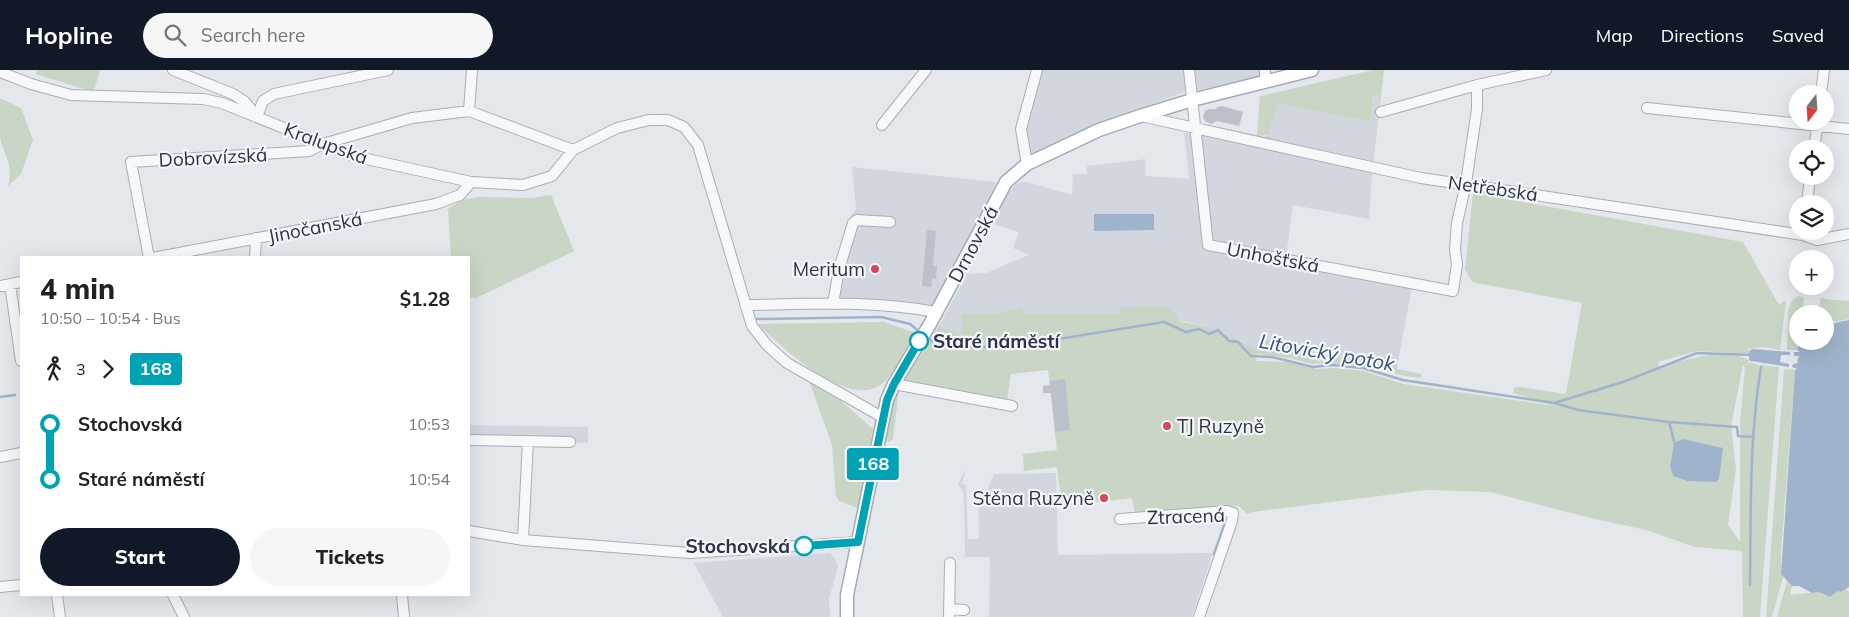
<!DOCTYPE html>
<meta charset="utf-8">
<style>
:root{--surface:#fff;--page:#f6f6f6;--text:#222;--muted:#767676;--accent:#111827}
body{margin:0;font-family:Mulish,sans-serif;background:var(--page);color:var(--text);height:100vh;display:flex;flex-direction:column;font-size:19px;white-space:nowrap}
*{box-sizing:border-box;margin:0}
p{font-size:16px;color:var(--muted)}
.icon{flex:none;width:28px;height:28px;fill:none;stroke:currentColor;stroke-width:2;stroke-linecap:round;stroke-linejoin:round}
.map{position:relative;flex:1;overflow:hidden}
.details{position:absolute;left:20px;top:186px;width:450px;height:340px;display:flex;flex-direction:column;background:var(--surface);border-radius:0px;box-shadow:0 5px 20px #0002}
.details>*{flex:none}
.badge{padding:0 10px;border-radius:4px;font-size:18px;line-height:32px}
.needle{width:32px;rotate:197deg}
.buttons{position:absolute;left:1789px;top:15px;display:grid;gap:10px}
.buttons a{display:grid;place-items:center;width:45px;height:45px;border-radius:50%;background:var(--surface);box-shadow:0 5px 20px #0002;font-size:25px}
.map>.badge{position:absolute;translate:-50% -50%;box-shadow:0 0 0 2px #fff}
.legs{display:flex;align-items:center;gap:8px;height:55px;padding:0 20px;font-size:16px}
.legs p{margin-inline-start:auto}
.head{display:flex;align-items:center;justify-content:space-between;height:85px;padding:0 20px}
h1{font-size:28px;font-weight:800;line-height:38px}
.action{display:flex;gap:10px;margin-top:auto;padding:10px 20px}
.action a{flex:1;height:58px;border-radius:30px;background:var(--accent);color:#fff;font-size:20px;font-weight:800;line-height:58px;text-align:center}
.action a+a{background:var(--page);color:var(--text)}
ul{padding:0 20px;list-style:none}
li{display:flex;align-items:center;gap:18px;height:55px;font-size:19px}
li i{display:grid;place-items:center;width:8px;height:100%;margin:0 6px;background:currentColor}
li i::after{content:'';width:12px;height:12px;margin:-6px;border:4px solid;border-radius:50%;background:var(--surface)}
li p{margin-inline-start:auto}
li:first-child i{background:linear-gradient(#0000 50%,currentColor 0)}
li:last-child i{background:linear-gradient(currentColor 50%,#0000 0)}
header{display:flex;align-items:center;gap:30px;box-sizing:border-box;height:70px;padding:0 25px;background:var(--accent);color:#fff}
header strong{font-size:24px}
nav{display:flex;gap:28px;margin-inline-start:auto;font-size:18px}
.search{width:350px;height:45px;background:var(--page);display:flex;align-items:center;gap:12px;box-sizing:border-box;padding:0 18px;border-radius:28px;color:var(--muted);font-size:19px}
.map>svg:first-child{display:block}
.built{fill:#d2d6de}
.green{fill:#c9d6c5;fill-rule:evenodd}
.water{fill:#9fb4cc}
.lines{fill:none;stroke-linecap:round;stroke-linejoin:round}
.stream{stroke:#9fb4cc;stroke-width:2.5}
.building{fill:#bbc0ca}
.minor-casing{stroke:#a9aeb7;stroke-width:12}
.major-casing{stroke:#a3abb8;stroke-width:15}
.minor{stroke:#f7f8fa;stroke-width:10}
.major{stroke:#fff;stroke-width:12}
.line-1-casing{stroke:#fff;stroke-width:11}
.line-1{stroke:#00a3b4;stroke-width:8}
.poi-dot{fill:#d1495b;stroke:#f4f6f9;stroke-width:2}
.stop-1-dot{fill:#fff;stroke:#00a3b4;stroke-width:2.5}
.labels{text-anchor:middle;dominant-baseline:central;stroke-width:4.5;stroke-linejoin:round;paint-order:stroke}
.street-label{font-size:19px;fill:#2b3445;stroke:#f4f6f9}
.poi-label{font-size:19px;fill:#2b3445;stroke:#f4f6f9;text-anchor:end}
.stop-label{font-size:19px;font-weight:bold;fill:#2b3445;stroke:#f4f6f9;text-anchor:start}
.water-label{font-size:20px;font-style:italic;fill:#34527a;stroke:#f4f6f9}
</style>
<header>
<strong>Hopline</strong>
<div class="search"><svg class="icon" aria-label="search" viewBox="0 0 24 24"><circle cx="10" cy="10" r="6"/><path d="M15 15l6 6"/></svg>Search here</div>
<nav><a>Map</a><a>Directions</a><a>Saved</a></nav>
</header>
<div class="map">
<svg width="1849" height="547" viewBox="0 0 1849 547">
<rect width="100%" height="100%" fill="#e4e7ec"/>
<!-- built -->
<path class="built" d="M1031 0H1261L1260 8 1185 22 1110 49 1030 85 1028 79 1018 82 1017 59Z
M1373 26 1381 27 1372 103 1369 149 1293 135 1285 194 1412 216 1398 292 1345 286 1335 288 1328 285 1280 278 1259 269 1257 279 1209 257 1121 237 1120 244 1023 243V237L993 244H962V267L939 256 967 204 986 203 1029 185 1013 178 1019 162 994 154 1005 128 1016 114 1023 111 1072 125 1073 104H1087V96L1146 89 1145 106 1189 109 1184 63 1215 66 1251 75 1268 65 1277 32 1370 52Z
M852 97 996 112 990 134 930 246 898 240 828 238 845 160 847 151 856 139Z
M469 355 588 357V373L469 370Z
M966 398 962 414 966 415 968 469H979L978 420 988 419 994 404 1056 403 1058 485 1213 483 1192 547H989L990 487H965L964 432 963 420 958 415Z
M830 483 836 490 838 496 829 529 830 547H723L694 493Z"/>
<!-- green -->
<path class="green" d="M37 0H100L94 21 77 17 36 4Z
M1373 0H1384L1381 27 1373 26 1370 52 1278 33 1268 65 1257 66 1260 26Z
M0 28 21 38 33 70 21 104 8 116C14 93 4 87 0 67 0 55 0 40 0 28Z
M1473 123 1743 172 1779 235 1791 226 1786 230 1780 280 1763 277 1750 279 1748 276 1749 284 1697 281 1658 292 1659 298C1686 290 1722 276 1749 290L1746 296 1750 292 1758 295 1779 297 1760 547H1743L1742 481 1695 477 1646 460 1586 447 1491 422 1426 420 1252 442 1247 444 1239 436 1135 444 1132 428 1062 436 1057 397 1024 401 1023 384 1057 380 1048 300 1011 304 1007 330 907 311 906 308 939 256 962 266V244H993L1023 237V243L1120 244V237H1170L1181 252 1209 257 1257 279 1259 269 1281 272 1280 278 1328 285 1335 288 1345 286 1398 292 1397 299 1421 304V308L1405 306 1374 298 1327 293 1312 294 1290 288 1257 284 1256 291 1287 292 1316 299 1333 298 1364 301 1403 314 1555 336 1513 323 1514 318 1519 317 1566 324 1582 233 1472 212 1465 199ZM1743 295 1745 297 1740 352V472L1728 455 1736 399 1731 356ZM1674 373 1687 411 1673 406 1670 396Z
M551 125 574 181 476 228 469 227V188L451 187 448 139 462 130 479 127 531 128Z
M1797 226 1804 227 1803 236 1819 237 1821 228 1824 227 1825 229 1849 231V249L1825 253V244H1798L1797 280H1787L1788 241 1791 232Z
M884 252 916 263C908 275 893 306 882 314 849 340 781 277 758 254Z
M1784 299 1795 300 1781 484V504L1783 507 1772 547H1766Z
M808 308 840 330 873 359 858 438 839 431 836 426 832 375Z
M899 320 893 369 889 372 883 371 895 323Z
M1787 511 1792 516 1790 525 1818 522 1825 526 1838 520 1841 522 1845 518 1849 522V547H1777Z"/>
<!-- water -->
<path class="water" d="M1094 144H1154V160L1094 161Z
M1849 250V517L1841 522 1838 521 1830 527 1818 522 1812 523 1799 516H1792L1781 504 1795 300 1797 299 1792 297 1793 294 1799 293 1797 292 1799 286H1794V282H1800L1797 280 1799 271H1825V255Z
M1753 279 1790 282V285H1781L1780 292 1789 294V297L1751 291 1749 290V281Z
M1683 369 1723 378 1719 409 1716 412 1687 411 1673 406 1670 396 1674 373Z"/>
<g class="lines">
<!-- stream -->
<path class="stream" d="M756 249 881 247 910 254 921 263
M927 267 936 274 949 277H1008L1164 252 1186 262 1199 259 1209 264 1218 260 1229 271 1238 272 1251 286 1272 287 1313 297 1331 295 1363 298 1403 310 1554 333 1623 312 1697 283 1753 285
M0 327 15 325
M1555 333 1578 340 1669 352 1737 357 1738 366 1754 367
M1669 352 1675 375
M1214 484 1226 450
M1750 515C1751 443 1749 369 1761 297"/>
</g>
<!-- building -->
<path class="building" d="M1222 36 1243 42 1239 56 1217 51 1211 54 1205 51 1203 47 1205 41 1210 39H1216L1217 37Z
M927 160 936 161 933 196H937L936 209 932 208 931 217 922 216Z
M1065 309 1070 360 1055 362 1051 323H1043V316L1050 315V311Z"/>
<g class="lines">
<!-- minor casing -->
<g class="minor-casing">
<path id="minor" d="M173 0 233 24 245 32 257 47
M1189 0 1208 175 1453 221 1457 195 1455 180 1457 153 1466 113 1477 39V15
M1265 0V11
M0 2 31 14 71 25 203 29 222 33 353 86 471 112 523 115 552 106 573 80 617 58 649 50H668L684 57 698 75 752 256 767 275 787 293 882 347
M1821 24 1824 0
M1647 38 1849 59
M469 41 472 0
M1381 42 1477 15 1546 0
M1141 46 1421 108 1803 165 1817 170 1849 164
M257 47 263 31 274 24 388 0
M882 55 926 0
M1814 79 1818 51
M1027 94 1021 59 1037 0
M1807 134 1810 106
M149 188 131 92 309 81 323 74 412 48 469 41 573 80
M153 188 436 134 460 125 471 112
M255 188 256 168
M10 214 21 291
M0 216 21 212
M833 234 839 199 853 153 857 150 890 152
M745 235C809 234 874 230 936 242
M894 314 1012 336
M469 370 570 372
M0 387 21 383
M1120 449 1227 441 1233 443 1232 451 1199 547
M469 461 523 470 689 483 858 472
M523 470 528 371
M0 517 21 515
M57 525 60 547
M173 525 184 547
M402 525 404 547
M949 539 964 540
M949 547 950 493"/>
</g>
<!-- major casing -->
<g class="major-casing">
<path id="major" d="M847 547V525L887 330 894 314 930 254 1006 112 1027 94 1099 60 1140 46 1192 30 1312 0"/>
</g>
<!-- minor -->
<use href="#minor" class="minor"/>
<!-- major -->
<use href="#major" class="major"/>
</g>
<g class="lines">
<!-- line-1 casing -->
<g class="line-1-casing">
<path id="line-1" d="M804 476 858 472 887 330 894 314 919 271"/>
</g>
<!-- line-1 -->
<use href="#line-1" class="line-1"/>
</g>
<!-- markers -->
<g class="poi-dot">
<circle cx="875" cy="199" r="5"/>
<circle cx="1167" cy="356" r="5"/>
<circle cx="1104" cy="428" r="5"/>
</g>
<g class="stop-1-dot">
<circle cx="919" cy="271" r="9"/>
<circle cx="804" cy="476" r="9"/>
</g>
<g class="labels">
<!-- street labels -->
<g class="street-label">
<text transform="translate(326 73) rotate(20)">Kralupská</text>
<text transform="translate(213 87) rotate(-3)">Dobrovízská</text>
<text transform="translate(1493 118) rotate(8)">Netřebská</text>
<text transform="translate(315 157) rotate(-11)">Jinočanská</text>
<text transform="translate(973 174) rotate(-62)">Drnovská</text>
<text transform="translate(1273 187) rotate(11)">Unhošťská</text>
<text transform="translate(1186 446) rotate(-2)">Ztracená</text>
</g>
<!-- poi labels -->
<g class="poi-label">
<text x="865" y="199">Meritum</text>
<text x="1177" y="356" text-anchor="start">TJ Ruzyně</text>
<text x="1094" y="428">Stěna Ruzyně</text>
</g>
<!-- stop labels -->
<g class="stop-label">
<text x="933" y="271">Staré náměstí</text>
<text x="790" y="476" text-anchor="end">Stochovská</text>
</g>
<!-- water labels -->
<g class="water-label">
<text transform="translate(1327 282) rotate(10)">Litovický potok</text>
</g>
</g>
</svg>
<div class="buttons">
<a><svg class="needle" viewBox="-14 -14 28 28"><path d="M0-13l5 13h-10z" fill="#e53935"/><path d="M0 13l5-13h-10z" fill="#767676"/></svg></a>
<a><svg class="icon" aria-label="locate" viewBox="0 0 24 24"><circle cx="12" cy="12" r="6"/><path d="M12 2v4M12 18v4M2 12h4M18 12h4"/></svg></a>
<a><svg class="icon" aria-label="layers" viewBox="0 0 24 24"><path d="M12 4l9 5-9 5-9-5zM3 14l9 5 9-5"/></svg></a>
<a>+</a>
<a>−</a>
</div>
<b class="badge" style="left:873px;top:394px;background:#00a3b4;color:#fff">168</b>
<section class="details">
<div class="head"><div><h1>4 min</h1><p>10:50 – 10:54 · Bus</p></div><b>$1.28</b></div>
<div class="legs"><svg class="icon" aria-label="walk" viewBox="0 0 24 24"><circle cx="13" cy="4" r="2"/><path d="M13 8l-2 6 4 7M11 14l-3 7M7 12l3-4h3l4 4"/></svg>3<svg class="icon" aria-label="forward" viewBox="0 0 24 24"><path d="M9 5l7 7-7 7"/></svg><b class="badge" style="background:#00a3b4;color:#fff">168</b></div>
<ul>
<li><i style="color:#00a3b4"></i><b>Stochovská</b><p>10:53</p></li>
<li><i style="color:#00a3b4"></i><b>Staré náměstí</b><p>10:54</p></li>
</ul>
<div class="action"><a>Start</a><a>Tickets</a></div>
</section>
</div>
